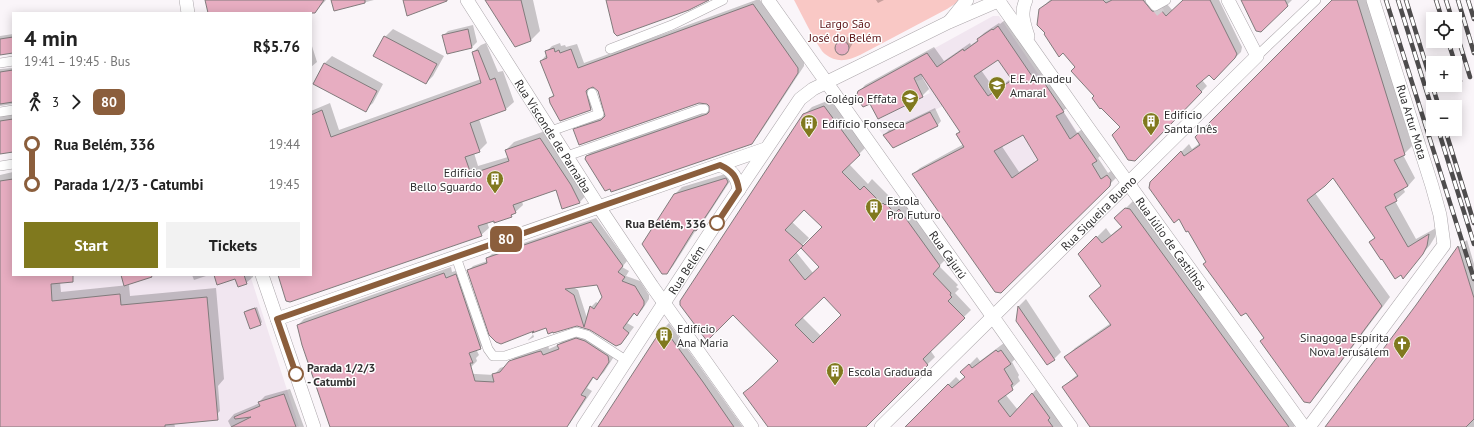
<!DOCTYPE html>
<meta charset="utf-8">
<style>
:root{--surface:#fff;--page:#f2f2f2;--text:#222;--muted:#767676;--accent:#80791e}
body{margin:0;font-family:"PT Sans",sans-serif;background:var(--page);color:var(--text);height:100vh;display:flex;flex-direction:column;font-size:15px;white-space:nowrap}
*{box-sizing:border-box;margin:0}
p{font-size:13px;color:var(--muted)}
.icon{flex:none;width:22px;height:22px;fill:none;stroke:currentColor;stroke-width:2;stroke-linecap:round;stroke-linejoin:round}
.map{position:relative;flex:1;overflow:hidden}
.panel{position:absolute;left:12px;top:12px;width:300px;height:264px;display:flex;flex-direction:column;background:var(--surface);border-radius:0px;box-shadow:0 2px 10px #0003}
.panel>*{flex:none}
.badge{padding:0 8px;border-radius:6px;font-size:14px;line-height:26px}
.controls{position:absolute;left:1426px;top:12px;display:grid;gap:8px}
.controls a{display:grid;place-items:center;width:36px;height:36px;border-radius:0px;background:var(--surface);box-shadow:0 2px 10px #0003;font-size:20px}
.map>.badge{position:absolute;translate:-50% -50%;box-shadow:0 0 0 2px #fff}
.legs{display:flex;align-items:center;gap:6px;height:44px;padding:0 12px;font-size:13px}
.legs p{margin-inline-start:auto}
.overview{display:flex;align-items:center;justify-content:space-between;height:68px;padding:0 12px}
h1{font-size:22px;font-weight:600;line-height:30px}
.button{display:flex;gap:8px;margin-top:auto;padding:8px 12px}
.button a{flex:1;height:46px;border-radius:0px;background:var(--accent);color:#fff;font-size:16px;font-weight:600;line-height:46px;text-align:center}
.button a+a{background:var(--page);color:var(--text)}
ul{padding:0 12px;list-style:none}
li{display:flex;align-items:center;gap:14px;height:40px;font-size:15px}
li i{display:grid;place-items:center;width:6px;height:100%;margin:0 5px;background:currentColor}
li i::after{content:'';width:10px;height:10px;margin:-5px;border:3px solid;border-radius:50%;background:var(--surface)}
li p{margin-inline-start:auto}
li:first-child i{background:linear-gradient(#0000 50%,currentColor 0)}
li:last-child i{background:linear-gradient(currentColor 50%,#0000 0)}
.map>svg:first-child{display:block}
.built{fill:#f1e6f0}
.green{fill:#f9c8c5}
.shadow{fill:#0003;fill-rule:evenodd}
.building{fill:#e7adc1;stroke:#817b7c;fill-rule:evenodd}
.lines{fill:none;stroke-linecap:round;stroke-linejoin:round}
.street-tunnel{stroke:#d2cdd1;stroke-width:9;stroke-dasharray:9 4.5;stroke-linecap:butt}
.street-casing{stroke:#aca7ab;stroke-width:10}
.secondary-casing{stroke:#aca7ab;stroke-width:14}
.street{stroke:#fff;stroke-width:9}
.secondary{stroke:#fff;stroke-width:13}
.rail-casing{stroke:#4e4c4d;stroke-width:4.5}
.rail{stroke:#fff;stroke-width:3;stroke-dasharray:9;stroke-linecap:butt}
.line-1-casing{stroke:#fff;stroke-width:9}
.line-1{stroke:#8b5e3c;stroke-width:6}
.stop-1-dot{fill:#fff;stroke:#8b5e3c;stroke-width:2}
.labels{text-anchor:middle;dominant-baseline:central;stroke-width:3;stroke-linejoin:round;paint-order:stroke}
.park-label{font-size:12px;fill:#5f1719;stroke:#fff}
.poi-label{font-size:12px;fill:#302f30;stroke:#fff;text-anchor:start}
.street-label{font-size:12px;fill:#302f30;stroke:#fff}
.stop-label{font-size:12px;font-weight:bold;fill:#302f30;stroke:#fff;text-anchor:end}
</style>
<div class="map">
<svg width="1474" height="427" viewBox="0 0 1474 427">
<rect width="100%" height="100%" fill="#faf5f9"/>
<!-- built -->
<path class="built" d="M993 16H999L1078 133 1012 178 984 136 964 147 956 134 960 132 943 106 883 135 873 121 930 93 923 79 917 81 906 64Z
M0 181 13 275H250L299 427H0Z"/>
<!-- green -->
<path class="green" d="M794 0H961L947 9 860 55C848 61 836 63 825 54 819 50 799 9 794 0Z"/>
<!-- shadow -->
<path class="shadow" d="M206 0H326L315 12 310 13H209Z
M332 0H374L334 10Z
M486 0H533L540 31 531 40Z
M756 0H760L804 62V66L758 136 752 143 587 156 593 150 710 110V105L705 102H699L575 130 581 124 606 115 597 88 593 87 597 103 591 109 561 120 550 98 554 94 541 61 547 54 546 52 552 46 560 43 561 46 565 45 566 47 577 44 584 63Z
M876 0H884L878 3Z
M1050 0H1153L1167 4 1173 11 1184 0H1219L1242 47 1241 52 1214 78 1209 73 1202 80 1207 86 1134 160 1121 127 1095 96 1077 67 1046 33 1040 9Z
M1242 0H1292L1261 31Z
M1333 0H1367L1412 146 1403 155 1415 178 1408 186 1403 188 1405 192 1395 201 1416 239 1436 228 1435 237 1430 245 1403 277 1371 242 1376 237 1334 177 1315 193 1390 297 1318 393 1310 402 1265 337 1207 262 1188 230 1151 183 1189 144 1192 149 1200 143Z
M1005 20 1043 76 1048 72 1070 105 1063 111 1077 133 1085 127 1103 153 1098 158 1108 173 1114 169 1117 173 1116 178 1001 292 913 174 920 168 964 144 957 134 961 130 924 76 922 77 929 89 922 96 871 102 859 92 865 85 934 47 944 61 970 43 971 45 978 40V39L984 33 999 23 1000 24ZM998 58 1012 78 995 90 981 70ZM1023 133 1039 159 1019 172 1001 145Z
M473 25 477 42 472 47 443 36 448 31Z
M393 29 444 56 433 76 426 83 375 56 385 37Z
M13 34V52L0 54V36Z
M847 37 852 39 853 43 850 48 845 53 841 54 837 52 836 48 837 44 842 39Z
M311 43 317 62 311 67Z
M486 43 498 72 503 71 514 102 506 109 479 119 487 143 479 151 474 153 478 166 508 157 506 150 514 142 548 130 587 194 580 202 563 208 556 189 522 201 523 205 511 216 487 222 489 228 481 235 290 301 279 275H311V111L330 103 339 130 481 79 473 52 481 45Z
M332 56 383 84 373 103 365 110 315 83 325 63Z
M13 68V104L0 106V69Z
M832 99 867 146 849 164 868 184 872 179 890 197 892 196 893 198 894 197 903 206 907 203 947 258 939 266 958 285 956 287 959 289 955 293 971 310 930 350 935 357 863 427H769L745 393 779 361 734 314 804 115 812 107ZM804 208 823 227 820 267 813 273 796 252 809 238 791 221ZM824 296 842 315 821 336 802 317Z
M935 108 941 121 937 126 884 135 889 130Z
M0 112 13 113V151L0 153Z
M13 172V275H67L60 282 61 292 129 285 130 296 216 288 224 379 218 386 220 411 211 420 174 423 175 427H0V175Z
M732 172 734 175 702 224 696 230 673 266 667 273 675 194 682 187Z
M1135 199 1298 421 1294 427H1091L1063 387 1078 374 1066 357 1075 348 1111 323 1102 285 1079 255 1106 228 1111 235 1122 226 1116 218Z
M596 218 627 261 622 267 629 271 626 276 640 281 649 295V299L642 310 637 314 635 313 627 323 634 327 621 344 590 329 577 325 547 327 468 271 473 266 487 261V258L492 254ZM597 284 603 297 599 304 596 302 591 307 587 318 578 290 573 287Z
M1467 240 1474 264V427H1327L1417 306 1459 247Z
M451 267 452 272 462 269 487 341 480 348 476 349 479 355 476 358 477 361 471 367 458 373 494 375 500 368 506 366 517 355 548 345 549 349 558 345 565 339 583 332 615 355 604 372 597 379 594 377 587 388 592 391 570 423 566 427H331L298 325 304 319Z
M192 275H209L194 280Z
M215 275H253V277L246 283 236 278Z
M1026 299 1061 352 1054 359 1017 321 1019 306Z
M257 307 262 322 260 325 245 312 247 310Z
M669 323 743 427H599L664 328Z
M533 334 534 337 527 341 532 336Z
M1004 343 1018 356 1012 362 1019 375 1018 377 1020 381 1005 394 1018 410 1039 386 1065 427H906L956 377 960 381 965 377 962 372 977 357 980 361Z
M290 389 304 427H231L228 421 234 414 260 403 259 402 265 396Z"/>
<!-- building -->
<path class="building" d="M205 0H324L315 13H208Z
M331 0H365V3L334 11Z
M403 0H447V1L407 16Z
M485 0H521L531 41 515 47Z
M606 0H709L689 10 617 36 614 33Z
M1052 0H1103L1106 3 1112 0H1143L1152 11 1156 12 1161 10 1166 16 1183 0H1210L1237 54 1235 58 1214 80 1209 75 1196 86 1202 92 1135 161 1128 160 1112 135 1120 127 1101 108 1100 109 1092 98 1094 96 1071 71 1075 67 1063 53 1059 57 1044 34 1045 33 1037 25 1039 9Z
M1241 0H1285L1288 6 1261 32 1256 31Z
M1332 0H1357L1405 155 1394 160 1408 186 1394 194 1397 201 1385 207 1408 247 1429 234 1427 246 1423 254 1403 279 1401 275 1395 279 1382 259 1381 260 1369 242 1375 238 1333 178 1325 186 1307 200 1382 306 1310 403 1304 402 1260 341 1264 338 1246 313 1241 316 1203 264 1206 262 1188 231 1186 232 1179 219 1174 223 1149 188 1150 182 1181 151 1184 156 1200 145 1195 137Z
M753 4 798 68V73L752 144 611 192 610 189 605 191 585 159 586 156 707 114 709 112V106L707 104 699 103 579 145 573 129 601 120 605 116 598 91 593 87 588 89 586 91 591 110 560 121 550 103 549 98 554 96 540 61 547 58 545 51 554 48 555 52 559 50 560 53 571 49 578 68Z
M998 26 1036 82 1041 78 1064 112 1056 116 1070 139 1078 133 1097 161 1092 164 1101 179 1107 175 1111 180 1110 186 1001 293 995 292 912 174 964 147 956 134 960 132 921 74 914 78 923 97 878 119 870 104 863 107 856 97 858 91 927 53 937 67 963 49 964 51 978 41 977 39 992 29 993 30ZM998 60 1012 80 988 96 974 76ZM1023 135 1038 160 1012 178 994 151Z
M468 29 472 48 447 54 442 35Z
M384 36 437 64 426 84 373 56Z
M13 37V53L0 55V39Z
M835 48a7 7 0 1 1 14 0a7 7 0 1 1-14 0Z
M478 50 490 80 495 78 506 110 470 123 480 152 465 157 471 174 509 161 505 150 540 138 571 185 580 203 562 209 556 190 513 205 516 213 511 215 512 217 494 223V221L478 226 482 236 290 302 286 301 278 275H311V115L322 110 331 137 481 83 472 52Z
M324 63 377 91 366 112 313 84Z
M13 70V102L0 104V72Z
M824 106 860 155 842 172 860 190 864 186 882 204 883 203 885 205 886 204 895 213 899 209 940 266 933 274 951 293 950 295 952 297 948 301 965 318 923 359 928 365 866 427H768L743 393 752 386 778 361 733 315 707 341 680 305V301L803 114ZM804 210 822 227 801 248 819 267 805 280 789 260 803 246 785 230ZM824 297 841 315 813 343 795 325Z
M930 112 938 126 893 148 883 135Z
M13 119V152L0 154V121Z
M726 178 728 182 712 207 696 231 694 230 667 274H662L642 244 674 194Z
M13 179V275H73V282L51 284 52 301 120 294 121 305 207 297 218 420 165 425V427H0V181Z
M1125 208 1130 209 1289 427H1090L1062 387 1078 376 1064 357 1111 325 1089 296 1101 286 1078 254 1096 236 1102 243 1122 227 1114 218Z
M591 222 623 266 618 272 625 277 622 281 635 286 644 301V305L637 316 634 313 623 328 629 333 621 344 616 346 590 330 577 326 553 333V332L548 334 546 328 532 333 534 331 501 344 496 342 489 335 467 270 487 263 486 258ZM597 285 602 297 594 309 590 306 584 327 574 295 565 289Z
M1458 246 1474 298V419L1466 427H1325L1416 305Z
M444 273 446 278 456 274 481 349 469 353 473 363H470L475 381 494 382 492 374 500 372 509 361 537 352 541 351 543 355 559 349 557 345 576 338 585 341 608 356 609 362 597 380 593 377 581 395 586 397 567 427H330L302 345 297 325Z
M121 275H151L152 277 124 286Z
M214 275H244L247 284 238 287 235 279 217 285Z
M1018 306 1055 360 1047 365 1016 321Z
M255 308 261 325 250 329 244 312Z
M663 327 703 382 734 427H598Z
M996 350 998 352 1001 350 1011 364 1004 369 1013 384 1011 385 1013 390 998 401 1010 417 1032 393 1050 418 1048 420 1053 427H905L948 384 952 388 965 377 960 372 969 364 972 368Z
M284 394 296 427H231L251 417 235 419 234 417 260 406 258 402Z"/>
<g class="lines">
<!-- street-tunnel -->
<path class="street-tunnel" d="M1155 6 1163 16"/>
<!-- street casing -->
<g class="street-casing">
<path id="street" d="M1150 0 1155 6 1166 0
M610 49 672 25 723 0
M1257 56 1316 0
M0 63 13 61
M0 112 13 110
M551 131 599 114 592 93
M567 156 701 109H704
M0 166 13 164
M456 257 488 349 493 356H505L576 332 587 335 627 361"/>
</g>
<!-- secondary casing -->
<g class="secondary-casing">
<g id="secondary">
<path d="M186 0 188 13"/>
<path id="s1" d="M467 0 599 207 652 286 752 427"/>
<path id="s2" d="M768 0 1071 427"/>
<path id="s3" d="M998 0 1089 129 1304 427"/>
<path d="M1026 0C1020 12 1024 24 1028 36"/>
<path d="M950 21 967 0"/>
<path d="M720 165C733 171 737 177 739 190"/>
<path d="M262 275 314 427"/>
<path d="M277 319 765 149"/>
<path id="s4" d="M583 427 709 234 800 99 813 89 949 22 1000 0"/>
<path id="s5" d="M881 427 1257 56 1228 0"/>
<path d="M1309 427 1444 245 1440 215 1432 186 1373 0"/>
</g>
</g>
<!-- street -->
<use href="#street" class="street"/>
<!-- secondary -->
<use href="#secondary" class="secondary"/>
<!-- rail casing -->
<g class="rail-casing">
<path id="rail" d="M1386 0 1474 279
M1398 0 1433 112
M1406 0 1439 107
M1436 0 1442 19
M1446 0 1452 19
M1458 0 1474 53
M1468 0 1474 19
M1455 28 1470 77
M1448 41 1455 63
M1455 64 1460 81
M1438 129 1474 244
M1445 129 1474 223"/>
</g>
<!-- rail -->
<use href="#rail" class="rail"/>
</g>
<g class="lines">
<!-- line-1 casing -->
<g class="line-1-casing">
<path id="line-1" d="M296 374 277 319 720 165C733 171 737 177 739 190L717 223"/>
</g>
<!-- line-1 -->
<use href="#line-1" class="line-1"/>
</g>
<!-- icons -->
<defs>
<g id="school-pin" transform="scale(0.9)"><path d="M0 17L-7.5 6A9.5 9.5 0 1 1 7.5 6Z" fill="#80791e" stroke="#fff"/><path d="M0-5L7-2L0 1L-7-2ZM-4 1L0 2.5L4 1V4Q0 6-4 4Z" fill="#fff"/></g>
<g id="building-pin" transform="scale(0.9)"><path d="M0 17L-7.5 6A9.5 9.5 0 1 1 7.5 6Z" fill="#80791e" stroke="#fff"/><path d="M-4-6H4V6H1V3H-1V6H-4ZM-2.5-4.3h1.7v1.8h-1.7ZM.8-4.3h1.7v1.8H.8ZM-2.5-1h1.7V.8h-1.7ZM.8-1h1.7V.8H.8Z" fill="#fff"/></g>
<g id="church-pin" transform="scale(0.9)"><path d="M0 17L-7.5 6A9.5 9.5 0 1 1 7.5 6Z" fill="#80791e" stroke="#fff"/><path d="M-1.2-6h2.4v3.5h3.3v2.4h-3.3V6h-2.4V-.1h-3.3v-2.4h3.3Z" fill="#fff"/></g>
</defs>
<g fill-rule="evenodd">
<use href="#school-pin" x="997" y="85"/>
<use href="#school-pin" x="910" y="98"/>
<use href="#building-pin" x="1151" y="121"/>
<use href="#building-pin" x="809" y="123"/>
<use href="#building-pin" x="495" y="179"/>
<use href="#building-pin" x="874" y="207"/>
<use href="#building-pin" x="664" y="335"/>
<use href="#church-pin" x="1402" y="344"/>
<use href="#building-pin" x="835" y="371"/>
</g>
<!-- markers -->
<g class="stop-1-dot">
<circle cx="717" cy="223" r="7"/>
<circle cx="296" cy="374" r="7"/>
</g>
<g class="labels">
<!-- park labels -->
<g class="park-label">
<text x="845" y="23">Largo São<tspan x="845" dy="14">José do Belém</tspan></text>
</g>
<!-- poi labels -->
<g class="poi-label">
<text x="1010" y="78">E.E. Amadeu<tspan x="1010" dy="14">Amaral</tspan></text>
<text x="897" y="98" text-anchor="end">Colégio Effata</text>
<text x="1164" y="114">Edifício<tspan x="1164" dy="14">Santa Inês</tspan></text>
<text x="822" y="123">Edifício Fonseca</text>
<text x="482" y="172" text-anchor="end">Edifício<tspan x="482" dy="14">Bello Sguardo</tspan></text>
<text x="887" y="200">Escola<tspan x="887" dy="14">Pro Futuro</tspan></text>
<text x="677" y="328">Edifício<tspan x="677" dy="14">Ana Maria</tspan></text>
<text x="1389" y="337" text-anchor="end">Sinagoga Espírita<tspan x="1389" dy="14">Nova Jerusálem</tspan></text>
<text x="848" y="371">Escola Graduada</text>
</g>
<!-- street labels -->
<g class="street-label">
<text transform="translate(1412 122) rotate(73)">Rua Artur Mota</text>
<text stroke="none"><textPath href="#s1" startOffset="161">Rua Visconde de Parnaíba</textPath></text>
<text stroke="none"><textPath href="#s5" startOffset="305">Rua Siqueira Bueno</textPath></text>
<text stroke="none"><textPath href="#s3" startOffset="299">Rua Júlio de Castilhos</textPath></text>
<text stroke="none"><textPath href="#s2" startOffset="312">Rua Cajurú</textPath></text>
<text stroke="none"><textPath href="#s4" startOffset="188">Rua Belém</textPath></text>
</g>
<!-- stop labels -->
<g class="stop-label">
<text x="706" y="223">Rua Belém, 336</text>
<text x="307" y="367" text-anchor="start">Parada 1/2/3<tspan x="307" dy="14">- Catumbi</tspan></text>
</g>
</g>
</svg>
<div class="controls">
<a><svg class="icon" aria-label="locate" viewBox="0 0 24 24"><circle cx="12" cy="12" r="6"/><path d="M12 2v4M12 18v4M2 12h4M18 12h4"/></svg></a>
<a>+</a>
<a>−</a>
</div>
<b class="badge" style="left:506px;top:239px;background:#8b5e3c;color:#fff">80</b>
<section class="panel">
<div class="overview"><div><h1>4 min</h1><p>19:41 – 19:45 · Bus</p></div><b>R$5.76</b></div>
<div class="legs"><svg class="icon" aria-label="walk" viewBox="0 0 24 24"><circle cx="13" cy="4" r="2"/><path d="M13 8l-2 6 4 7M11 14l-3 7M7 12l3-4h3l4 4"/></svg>3<svg class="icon" aria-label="forward" viewBox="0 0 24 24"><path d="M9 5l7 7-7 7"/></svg><b class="badge" style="background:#8b5e3c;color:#fff">80</b></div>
<ul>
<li><i style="color:#8b5e3c"></i><b>Rua Belém, 336</b><p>19:44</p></li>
<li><i style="color:#8b5e3c"></i><b>Parada 1/2/3 - Catumbi</b><p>19:45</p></li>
</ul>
<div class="button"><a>Start</a><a>Tickets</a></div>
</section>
</div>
